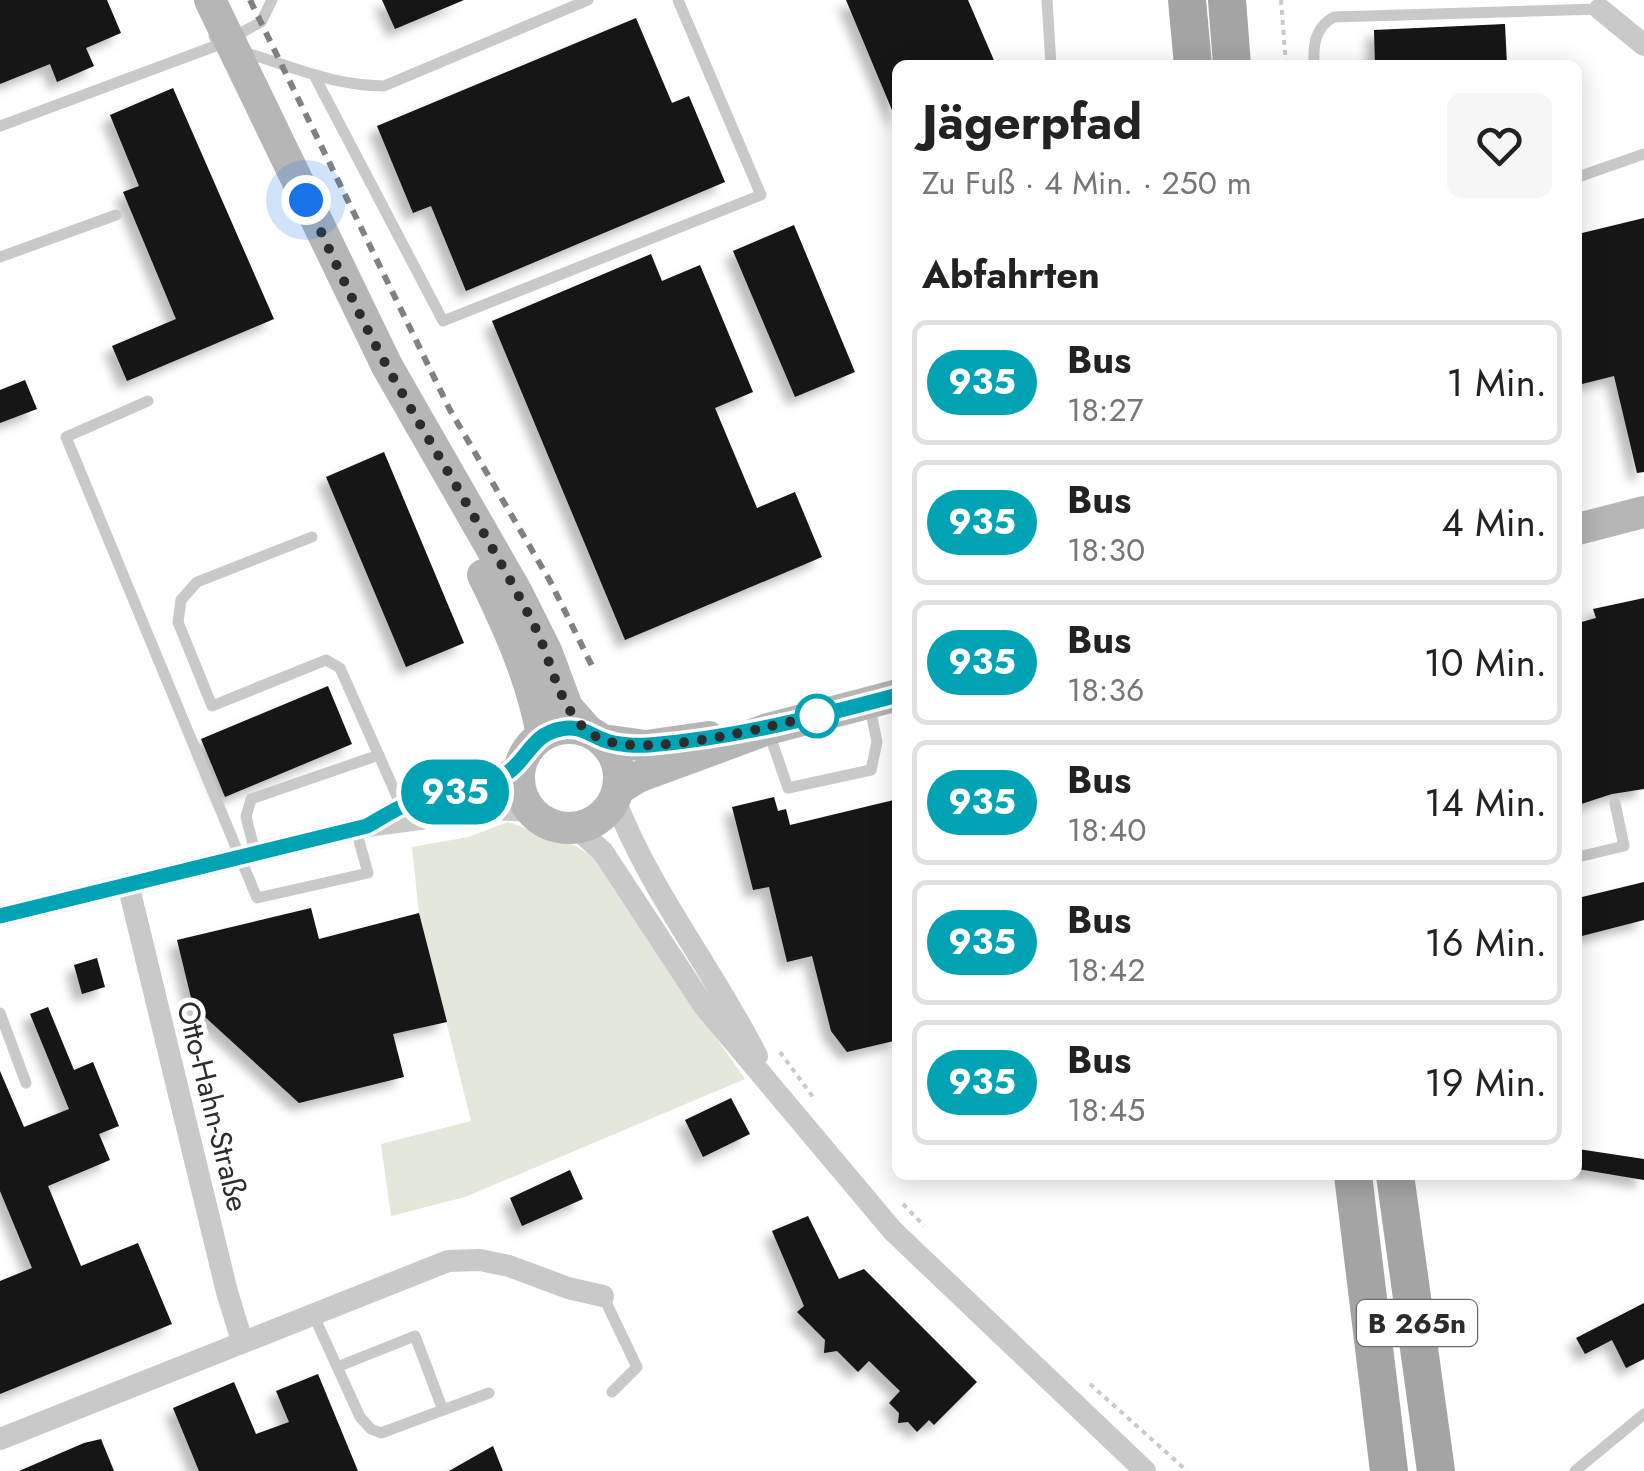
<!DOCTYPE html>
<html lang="de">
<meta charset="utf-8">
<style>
:root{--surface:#fff;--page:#f6f6f6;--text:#222;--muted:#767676;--line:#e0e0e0}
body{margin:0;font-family:Jost,sans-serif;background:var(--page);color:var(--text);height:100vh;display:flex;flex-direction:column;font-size:38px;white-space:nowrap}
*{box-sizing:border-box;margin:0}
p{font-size:32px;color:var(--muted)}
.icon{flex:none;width:55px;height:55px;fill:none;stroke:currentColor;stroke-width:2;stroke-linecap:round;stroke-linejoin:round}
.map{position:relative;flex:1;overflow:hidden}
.drawer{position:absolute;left:892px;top:60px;width:690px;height:1120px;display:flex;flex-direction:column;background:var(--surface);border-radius:15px;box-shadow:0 5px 25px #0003}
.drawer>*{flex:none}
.badge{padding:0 20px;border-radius:32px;font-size:35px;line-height:65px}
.you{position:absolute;width:50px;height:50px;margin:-25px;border:8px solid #fff;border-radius:50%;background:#1a73e8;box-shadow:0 0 0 15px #1a73e833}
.map>.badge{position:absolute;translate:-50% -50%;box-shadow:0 0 0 5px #fff}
h2{padding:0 30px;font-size:38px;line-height:90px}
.round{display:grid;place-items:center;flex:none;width:105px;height:105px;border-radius:15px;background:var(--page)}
.overview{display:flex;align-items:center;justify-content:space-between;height:170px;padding:0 30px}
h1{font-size:48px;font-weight:700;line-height:75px}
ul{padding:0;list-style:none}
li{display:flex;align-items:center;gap:30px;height:125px;margin:0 20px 15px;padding:0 10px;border:5px solid var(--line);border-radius:15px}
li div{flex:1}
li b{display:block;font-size:38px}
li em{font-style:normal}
li .badge{min-width:110px;font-weight:700;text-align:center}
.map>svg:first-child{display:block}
.green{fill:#e3e8da}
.building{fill:#131313;filter:url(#shadow)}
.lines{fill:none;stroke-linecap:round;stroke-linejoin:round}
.path{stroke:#c9c9c9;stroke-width:4;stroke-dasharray:5 5;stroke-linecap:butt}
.lane{stroke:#c9c9c9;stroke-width:11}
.street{stroke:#c9c9c9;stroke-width:22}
.secondary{stroke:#b6b6b6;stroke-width:32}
.primary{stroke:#a4a4a4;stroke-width:38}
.rail{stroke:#818181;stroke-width:6;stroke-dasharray:10 8;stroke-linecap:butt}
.secondary-bridge{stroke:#b6b6b6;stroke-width:32}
.line-casing{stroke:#fff;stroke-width:22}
.line{stroke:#00a3b4;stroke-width:15}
.walk{stroke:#2c2c2c;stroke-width:10;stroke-dasharray:0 18}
.stop-dot{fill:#fff;stroke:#00a3b4;stroke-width:5}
.labels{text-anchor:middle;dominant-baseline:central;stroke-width:10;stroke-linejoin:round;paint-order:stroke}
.shield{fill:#fff;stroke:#6b6b6b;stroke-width:2.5}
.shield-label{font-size:28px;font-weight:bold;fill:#2c2c2c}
.street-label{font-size:30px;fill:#2c2c2c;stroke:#fff}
</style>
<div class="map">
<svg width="1644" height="1471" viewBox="0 0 1644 1471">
<defs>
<filter id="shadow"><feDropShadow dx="-8" dy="8" stdDeviation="5" flood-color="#0004"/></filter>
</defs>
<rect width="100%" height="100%" fill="#fff"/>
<!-- green -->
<path class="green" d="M508 822 576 846 605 865 667 967 745 1079 465 1197 391 1216 381 1144 471 1121 419 913 412 847 468 837Z"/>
<!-- building -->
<path class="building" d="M0 0H107L121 33 86 48 94 66 57 82 50 64 0 84Z
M382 0H464L395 29Z
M846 0H968L996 65H898L897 122Z
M636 18 672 103 689 96 725 182 466 291 431 206 413 213 377 126Z
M1505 24 1507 65H1375L1374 30Z
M173 88 274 319 127 381 112 346 176 319 123 192 139 186 110 115Z
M1644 218V472L1637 473 1614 376 1578 385V234Z
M794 225 855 372 795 397 733 251Z
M651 254 662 281 700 265 753 392 715 408 757 508 795 492 822 557 625 640 492 321Z
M25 380 37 409 0 423V390Z
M384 452 464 643 406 667 326 477Z
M1644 598V789L1612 794 1578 805V623L1596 618 1593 609Z
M328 686 352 744 225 797 201 739Z
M774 797 778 811 786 809 790 825 898 799V1040L847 1052 831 1031 812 956 787 962 769 887 753 890 732 807Z
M1644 882V920L1578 937V898Z
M311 908 319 939 419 913 447 1022 393 1034 404 1077 299 1103 193 1006 177 940Z
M97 958 105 987 82 994 74 965Z
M48 1007 74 1070 93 1062 119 1126 99 1134 110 1160 48 1186 81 1266 138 1243 172 1324 0 1394V1281L32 1268 0 1191V1071L24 1127 69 1109 30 1014Z
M731 1098 750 1134 703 1157 685 1120Z
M1578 1149 1644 1159V1180L1578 1169Z
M570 1170 583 1199 522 1226 510 1198Z
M808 1216 839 1279 864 1269 977 1382 934 1425 929 1420 917 1432 908 1422 898 1423 899 1413 889 1403 900 1391 869 1361 858 1372 837 1351 824 1353 825 1340 797 1312 804 1306 772 1231Z
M1644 1303V1359L1626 1368 1612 1340 1585 1354 1576 1338Z
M318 1374 358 1471H199L173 1408 234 1382 256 1434 289 1422 276 1391Z
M101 1439 114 1471H19L84 1443Z
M493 1446 503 1471H449Z"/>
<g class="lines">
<!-- path -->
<path class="path" d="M1281 0 1286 65
M780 1052 813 1097
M903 1204 924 1226
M1090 1384 1187 1471"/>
<!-- lane -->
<path class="lane" d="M1047 0 1051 65
M230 39 261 22 272 0
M243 52C295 67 329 85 384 86L588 0
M1314 65C1313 45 1315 27 1334 17L1600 9V6
M315 77 443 321 761 195 678 0
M0 126 218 45 214 36
M1578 177 1644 154
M0 257 116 215
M148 401 66 437 257 898 368 873 356 830
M312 537 197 582 181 600 178 622 212 706 326 660 340 668 404 812
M769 733 788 788 871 770 877 742 870 708
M255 852 246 817 251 799 379 755
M1578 857 1624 846 1615 803
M0 1013 26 1083
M603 1296 637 1367 612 1392
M313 1314 360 1417 371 1429 381 1433 489 1393
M337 1367 415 1336 443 1410
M1575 1471 1644 1414"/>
<!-- street -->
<path class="street" d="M1600 9 1644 45
M615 800C650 891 713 969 757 1056
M382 818C427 793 481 794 521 762
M576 828 603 852 704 1006 893 1231 1145 1471
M128 884 227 1292 242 1341
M0 916 367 826 494 809 531 811
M0 1439 448 1261 480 1260 509 1266 568 1288 603 1296"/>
<!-- secondary -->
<path class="secondary" d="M387 366 516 591 547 653 567 707 589 732
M1578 529 1644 512
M483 575C508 626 532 679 542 735
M519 778a50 50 0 1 1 100 0a50 50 0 1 1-100 0Z
M603 740 646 746 709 737
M619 789 638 777 768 729 898 695"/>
<!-- primary -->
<path class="primary" d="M1187 0 1193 65
M1227 0 1232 65
M1353 1175 1389 1471
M1395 1175 1436 1471"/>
<!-- rail -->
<path class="rail" d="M250 0 450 410 550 581 595 672"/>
<!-- secondary-bridge -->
<path class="secondary-bridge" d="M210 0 387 366"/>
</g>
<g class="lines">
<!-- line casing -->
<g class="line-casing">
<path id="line" d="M0 916 367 826C380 819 394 809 408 804 439 794 475 792 503 776 527 762 531 734 561 729 579 725 588 734 604 740 617 745 636 746 649 745 734 738 816 717 898 695"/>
</g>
<!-- line -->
<use href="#line" class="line"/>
<!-- walk -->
<path class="walk" d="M306 200C333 256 358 315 389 370 437 456 490 539 535 627 553 663 561 725 604 740 654 758 771 725 817 716"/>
</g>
<!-- markers -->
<circle class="stop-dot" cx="817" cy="716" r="20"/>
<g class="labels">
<!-- shield labels -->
<rect class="shield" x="1357" y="1300" width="120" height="46" rx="8"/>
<g class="shield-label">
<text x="1417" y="1323">B 265n</text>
</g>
<!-- street labels -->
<g class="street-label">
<text transform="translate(213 1106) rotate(76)">Otto-Hahn-Straße</text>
</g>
</g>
</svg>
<div class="you" style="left:306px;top:200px"></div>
<b class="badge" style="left:455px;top:792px;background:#00a3b4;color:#fff">935</b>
<section class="drawer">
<div class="overview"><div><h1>Jägerpfad</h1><p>Zu Fuß · 4 Min. · 250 m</p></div><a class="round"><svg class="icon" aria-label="heart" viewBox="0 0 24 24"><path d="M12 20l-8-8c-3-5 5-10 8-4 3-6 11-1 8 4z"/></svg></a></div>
<h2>Abfahrten</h2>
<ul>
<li><span class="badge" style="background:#00a3b4;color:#fff">935</span><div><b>Bus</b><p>18:27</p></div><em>1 Min.</em></li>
<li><span class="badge" style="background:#00a3b4;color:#fff">935</span><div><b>Bus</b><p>18:30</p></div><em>4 Min.</em></li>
<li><span class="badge" style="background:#00a3b4;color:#fff">935</span><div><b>Bus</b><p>18:36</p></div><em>10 Min.</em></li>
<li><span class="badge" style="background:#00a3b4;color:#fff">935</span><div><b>Bus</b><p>18:40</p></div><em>14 Min.</em></li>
<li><span class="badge" style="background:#00a3b4;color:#fff">935</span><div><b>Bus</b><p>18:42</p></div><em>16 Min.</em></li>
<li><span class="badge" style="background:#00a3b4;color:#fff">935</span><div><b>Bus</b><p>18:45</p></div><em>19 Min.</em></li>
</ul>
</section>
</div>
